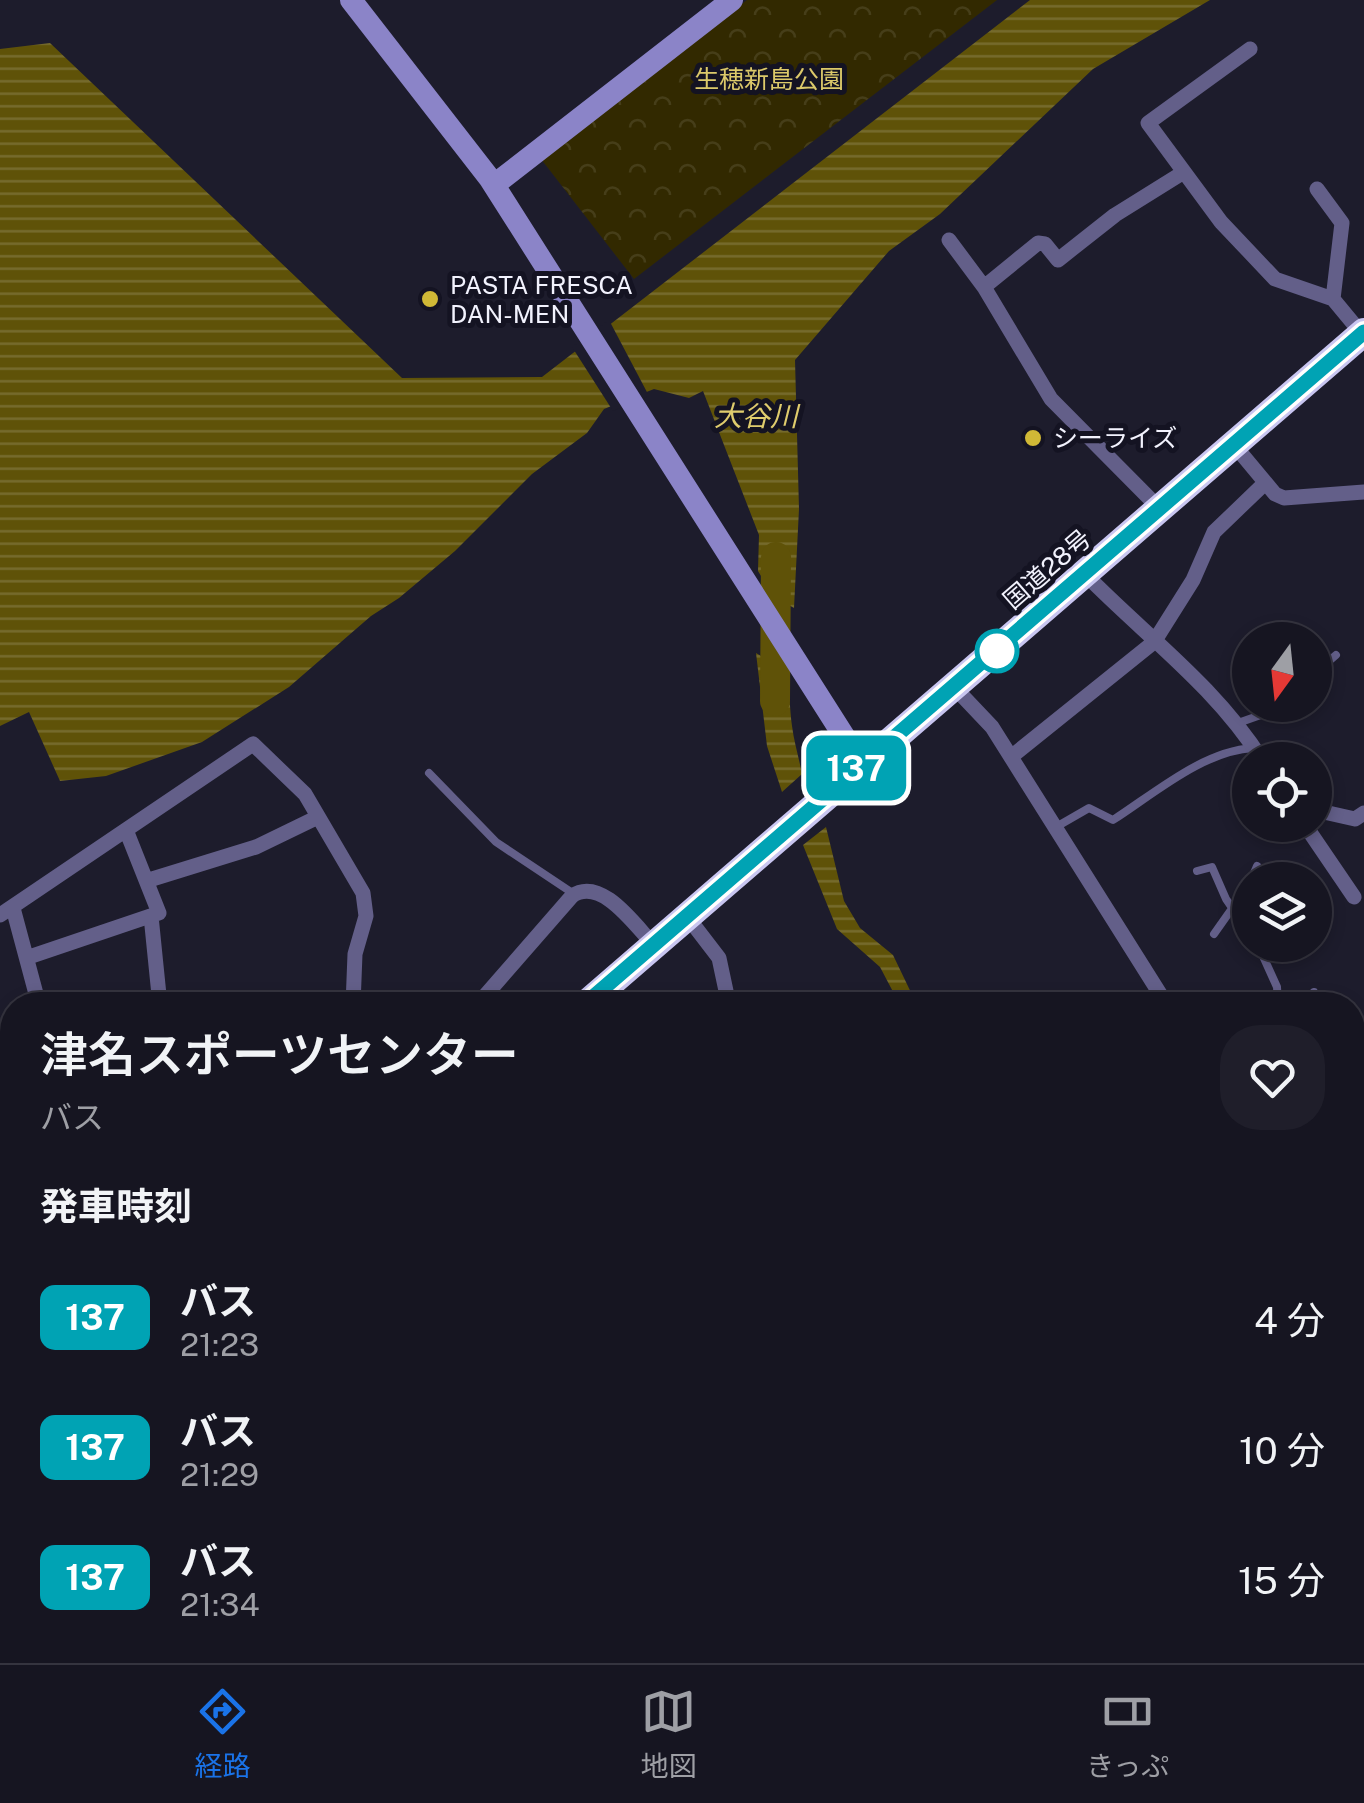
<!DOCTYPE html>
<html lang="ja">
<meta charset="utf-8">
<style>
:root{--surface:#161521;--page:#1f1e2a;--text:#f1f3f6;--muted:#9e9fa5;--line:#35343f;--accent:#1a73e8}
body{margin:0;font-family:"Public Sans","Noto Sans JP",sans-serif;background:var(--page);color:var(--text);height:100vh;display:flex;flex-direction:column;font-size:38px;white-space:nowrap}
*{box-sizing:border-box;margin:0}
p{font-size:32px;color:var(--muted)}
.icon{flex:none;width:55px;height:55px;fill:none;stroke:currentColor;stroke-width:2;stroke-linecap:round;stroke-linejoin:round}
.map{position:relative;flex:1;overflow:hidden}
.panel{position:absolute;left:0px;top:992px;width:1365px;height:672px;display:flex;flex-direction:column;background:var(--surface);border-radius:40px 40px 0 0;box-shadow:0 5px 15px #0003,0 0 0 2px var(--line)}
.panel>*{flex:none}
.badge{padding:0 20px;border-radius:15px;font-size:35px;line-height:65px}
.needle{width:65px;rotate:195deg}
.buttons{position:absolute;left:1232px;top:622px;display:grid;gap:20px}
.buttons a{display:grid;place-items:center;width:100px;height:100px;border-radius:50%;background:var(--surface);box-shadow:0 5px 15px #0003,0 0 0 2px var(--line);font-size:50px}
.map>.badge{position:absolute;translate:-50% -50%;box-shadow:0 0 0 5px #fff}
h2{padding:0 40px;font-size:38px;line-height:90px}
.round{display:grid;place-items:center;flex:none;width:105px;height:105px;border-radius:40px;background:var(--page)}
.head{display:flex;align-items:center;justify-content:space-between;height:170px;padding:0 40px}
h1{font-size:48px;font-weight:600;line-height:75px}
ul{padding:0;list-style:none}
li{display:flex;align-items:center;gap:30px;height:130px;padding:0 40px}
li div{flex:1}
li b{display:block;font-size:38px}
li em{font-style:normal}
li .badge{min-width:110px;font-weight:700;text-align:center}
.dock{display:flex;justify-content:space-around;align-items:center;height:140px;border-top:2px solid var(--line);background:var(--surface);font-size:28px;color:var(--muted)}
.dock a{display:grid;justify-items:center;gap:5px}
.dock .current{color:var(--accent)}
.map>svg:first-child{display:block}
.park{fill:url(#park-crowns)}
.water{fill:url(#water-rules)}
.pier{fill:#1d1c2c}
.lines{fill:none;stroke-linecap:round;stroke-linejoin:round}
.stream{stroke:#5f5208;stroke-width:5}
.river{stroke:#5f5208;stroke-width:30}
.lane{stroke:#635f89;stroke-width:8}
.street{stroke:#635f89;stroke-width:15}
.secondary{stroke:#8b84c8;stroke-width:22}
.highway{stroke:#c8c5f0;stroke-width:28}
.line-casing{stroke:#fff;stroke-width:22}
.line{stroke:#00a3b4;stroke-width:15}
.poi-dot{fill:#d0b836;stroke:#141322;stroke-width:4}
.stop-dot{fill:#fff;stroke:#00a3b4;stroke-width:5}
.labels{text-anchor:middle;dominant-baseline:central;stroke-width:10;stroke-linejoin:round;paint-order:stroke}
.park-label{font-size:25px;fill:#dcc96a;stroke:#141322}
.poi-label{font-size:25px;fill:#f2f2fd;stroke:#141322;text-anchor:start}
.street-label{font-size:25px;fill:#f2f2fd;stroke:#141322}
.water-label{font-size:28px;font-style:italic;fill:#dfcc6d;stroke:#141322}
</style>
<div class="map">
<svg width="1364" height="1663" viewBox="0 0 1364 1663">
<defs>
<pattern id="park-crowns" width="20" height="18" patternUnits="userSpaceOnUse" patternTransform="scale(2.5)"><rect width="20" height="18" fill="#322900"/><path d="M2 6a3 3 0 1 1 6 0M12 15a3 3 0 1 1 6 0" fill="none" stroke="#463e19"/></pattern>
<pattern id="water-rules" width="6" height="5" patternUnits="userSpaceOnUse" patternTransform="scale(2.5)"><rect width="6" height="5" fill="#5f5208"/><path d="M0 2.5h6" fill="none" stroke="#766b2d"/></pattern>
</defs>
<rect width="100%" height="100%" fill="#1d1c2c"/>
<!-- park -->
<path class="park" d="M747 0H997L634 279 541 159Z"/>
<!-- water -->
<path class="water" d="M1030 0H1210L1093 69 940 214 889 251 795 360 799 509 794 608 773 596 758 571 759 535 703 391 689 398 654 389 604 409 587 433 532 474 455 551 399 598 371 616 289 687 202 742 106 776 60 781 29 712 0 726V49L50 43 402 378 542 377Z
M756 653C795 676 787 686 792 726 794 742 799 758 802 774L782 792 767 746Z
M826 827 844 901 860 928 893 955 917 1005H900L880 967 837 929 803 845Z"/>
<!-- pier -->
<path class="pier" d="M609 320 649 396 613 411 572 347Z"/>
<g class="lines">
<!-- stream -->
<path class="stream" d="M0 1484 12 1475
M425 1663 428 1652"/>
<!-- river -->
<path class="river" d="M775 701 776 557"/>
<!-- lane -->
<path class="lane" d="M1315 673 1336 655
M1238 723 1289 705
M429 773 496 842 574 894
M1056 827 1089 808 1113 820C1155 793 1203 751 1253 748
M1197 871 1212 867 1226 899 1250 934
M1251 880 1257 866
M1214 934 1250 883
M1258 945 1277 987 1278 1005
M1264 957 1283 945
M1314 992 1316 1005
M1352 1151 1364 1157"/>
<!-- street -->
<path class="street" d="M1250 49 1148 123 1221 222 1275 279 1333 299 1362 334
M1317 189 1342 223 1333 299
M949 240 984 287
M1235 446 1275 494 1284 498 1364 492
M1161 510 1051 399 984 287 1038 243 1045 244 1058 260 1115 215 1184 172
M1086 575C1146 636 1216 687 1262 760
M955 688 992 727 1167 1005
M1011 757 1154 642 1193 580 1214 532 1265 483
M1315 810 1355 819 1364 813
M1305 825 1354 897
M149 880 256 847 318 817
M13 908 39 1005
M0 915 253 744 305 794 363 893 366 916 355 954 353 1005
M686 915 719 958 729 1005
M151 916 160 1005
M29 957 159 913 126 830
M477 1005 572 896C601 876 634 924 653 944
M1353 1048 1364 1081
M1352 1332 1364 1339
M770 1652 783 1663"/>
<!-- secondary -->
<path class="secondary" d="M351 0 490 179 861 763
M494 185 732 0
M0 1354 12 1349"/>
<!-- highway -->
<path class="highway" d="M585 1005 1364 332
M160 1663 166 1652"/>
</g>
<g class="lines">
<!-- line casing -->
<g class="line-casing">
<path id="line" d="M584 1005 1364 332"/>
</g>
<!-- line -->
<use href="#line" class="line"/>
</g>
<!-- markers -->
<g class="poi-dot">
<circle cx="430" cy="299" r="10"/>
<circle cx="1033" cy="438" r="10"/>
</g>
<circle class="stop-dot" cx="997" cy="651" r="20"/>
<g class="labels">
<!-- park labels -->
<g class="park-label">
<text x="769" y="79">生穂新島公園</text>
</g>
<!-- poi labels -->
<g class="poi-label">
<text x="450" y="285">PASTA FRESCA<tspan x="450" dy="29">DAN-MEN</tspan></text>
<text x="1053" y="438">シーライズ</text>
</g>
<!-- street labels -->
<g class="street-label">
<text transform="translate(1047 569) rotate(-41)">国道28号</text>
</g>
<!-- water labels -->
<g class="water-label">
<text x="756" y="415">大谷川</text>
</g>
</g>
</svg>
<div class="buttons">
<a><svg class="needle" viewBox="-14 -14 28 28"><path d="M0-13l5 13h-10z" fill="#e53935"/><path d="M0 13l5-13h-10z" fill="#9e9fa5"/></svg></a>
<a><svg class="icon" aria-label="locate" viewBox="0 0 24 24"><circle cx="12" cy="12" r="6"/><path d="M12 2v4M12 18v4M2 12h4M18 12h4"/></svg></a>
<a><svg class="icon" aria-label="layers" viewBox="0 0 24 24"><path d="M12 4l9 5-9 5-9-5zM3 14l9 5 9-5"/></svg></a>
</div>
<b class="badge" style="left:856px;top:768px;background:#00a3b4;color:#fff">137</b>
<section class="panel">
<div class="head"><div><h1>津名スポーツセンター</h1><p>バス</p></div><a class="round"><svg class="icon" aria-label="heart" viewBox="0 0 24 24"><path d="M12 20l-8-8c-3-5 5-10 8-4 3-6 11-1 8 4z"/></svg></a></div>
<h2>発車時刻</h2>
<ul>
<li><span class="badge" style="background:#00a3b4;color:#fff">137</span><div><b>バス</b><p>21:23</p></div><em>4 分</em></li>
<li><span class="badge" style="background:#00a3b4;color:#fff">137</span><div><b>バス</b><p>21:29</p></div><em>10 分</em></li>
<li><span class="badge" style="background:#00a3b4;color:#fff">137</span><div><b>バス</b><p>21:34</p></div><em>15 分</em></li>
</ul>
</section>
</div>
<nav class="dock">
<a class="current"><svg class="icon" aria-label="directions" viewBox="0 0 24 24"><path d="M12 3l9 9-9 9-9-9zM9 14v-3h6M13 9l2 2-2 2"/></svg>経路</a>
<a><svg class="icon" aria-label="map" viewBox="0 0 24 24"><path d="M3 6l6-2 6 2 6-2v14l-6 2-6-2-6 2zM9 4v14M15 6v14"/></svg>地図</a>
<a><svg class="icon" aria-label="tickets" viewBox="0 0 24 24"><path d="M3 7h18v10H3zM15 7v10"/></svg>きっぷ</a>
</nav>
